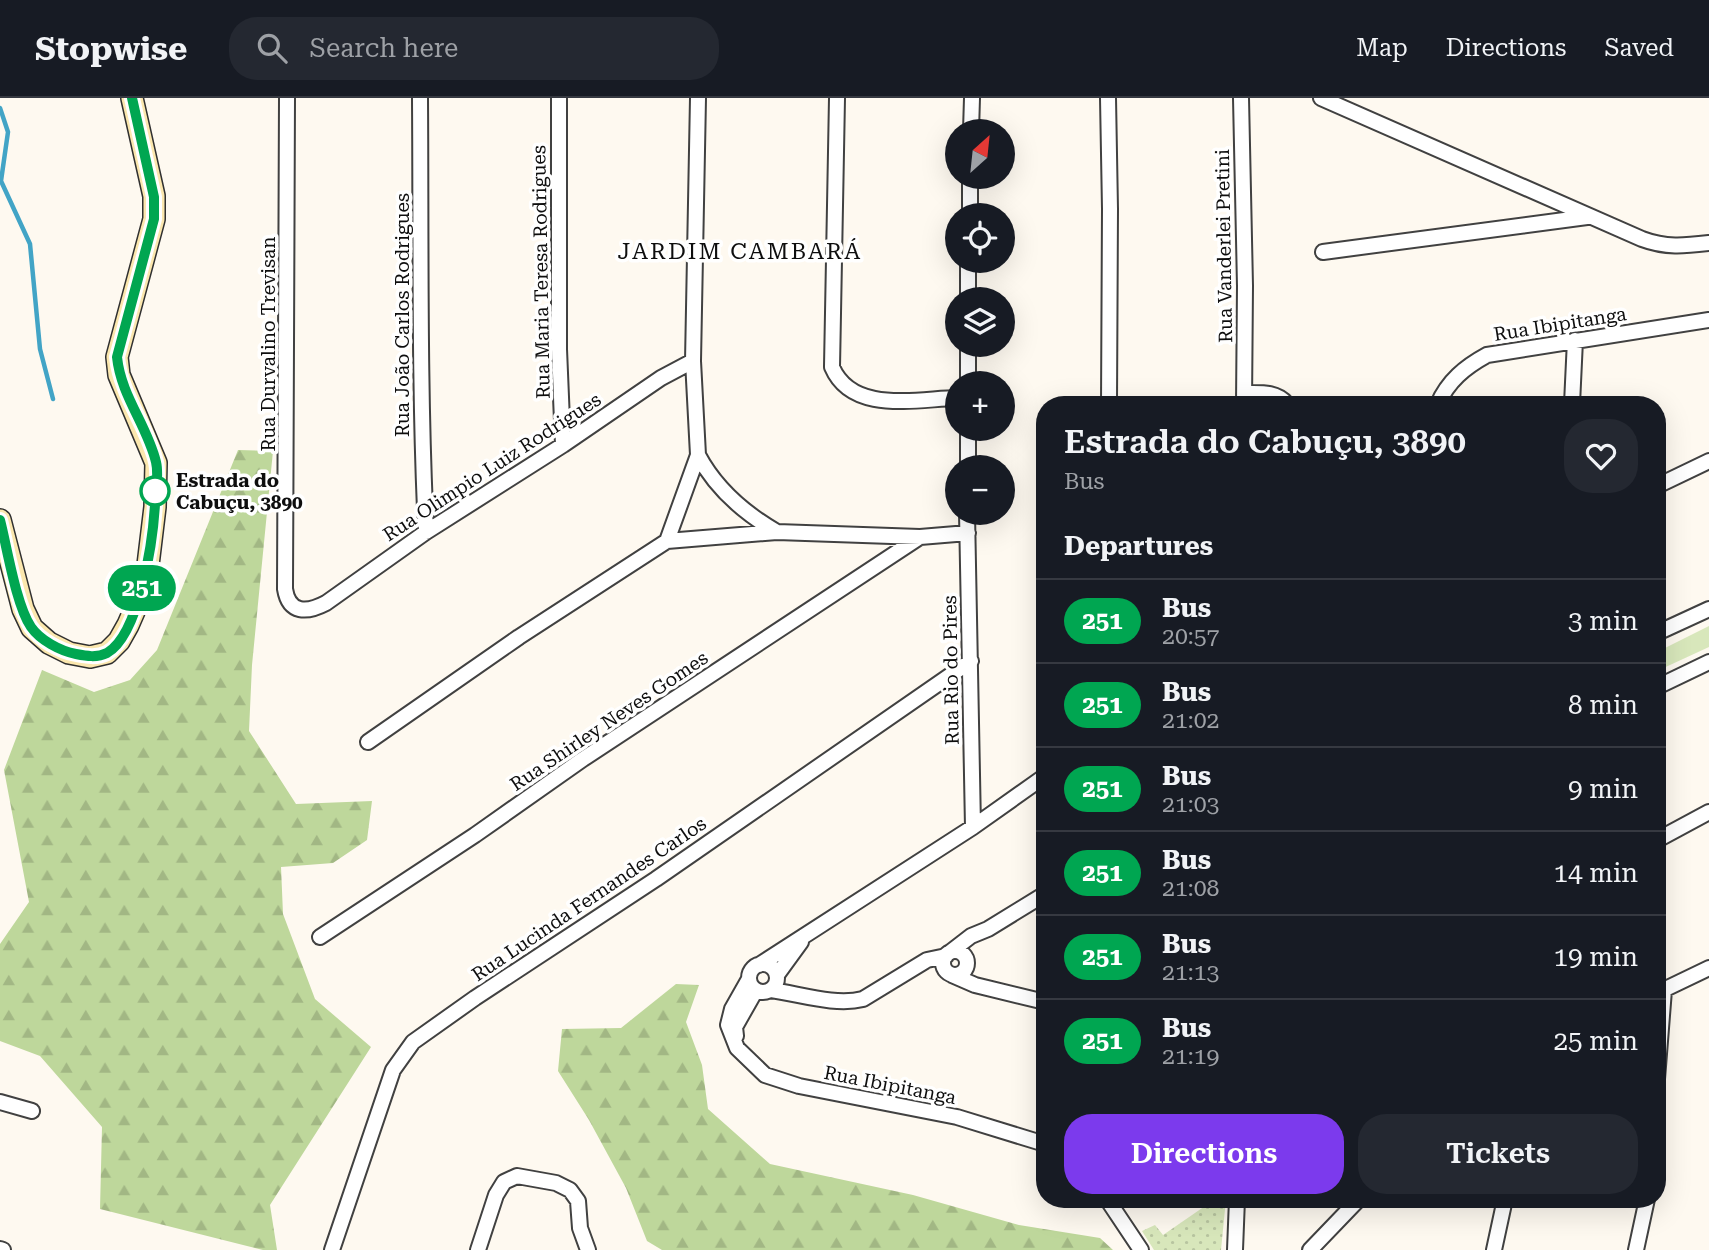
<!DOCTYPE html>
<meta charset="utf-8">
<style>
:root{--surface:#171b24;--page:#242831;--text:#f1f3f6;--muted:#9ea1a6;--line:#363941;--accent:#7c3aed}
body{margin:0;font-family:"Roboto Serif",serif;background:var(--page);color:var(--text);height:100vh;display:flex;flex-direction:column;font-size:26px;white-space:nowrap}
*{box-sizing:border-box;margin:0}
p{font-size:23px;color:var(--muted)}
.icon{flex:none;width:38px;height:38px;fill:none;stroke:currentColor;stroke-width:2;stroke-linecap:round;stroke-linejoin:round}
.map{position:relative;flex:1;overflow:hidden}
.side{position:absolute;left:1036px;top:298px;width:630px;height:812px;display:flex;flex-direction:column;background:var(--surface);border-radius:28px;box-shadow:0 7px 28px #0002}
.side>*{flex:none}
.badge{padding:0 14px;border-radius:23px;font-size:24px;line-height:46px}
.needle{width:46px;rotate:27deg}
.buttons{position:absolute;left:945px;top:21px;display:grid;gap:14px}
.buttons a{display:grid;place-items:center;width:70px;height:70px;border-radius:50%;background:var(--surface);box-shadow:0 7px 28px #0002;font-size:35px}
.map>.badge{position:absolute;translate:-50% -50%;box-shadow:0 0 0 4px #fff}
h2{padding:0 28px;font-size:26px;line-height:63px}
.round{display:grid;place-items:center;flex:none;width:74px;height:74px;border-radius:28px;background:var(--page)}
.headline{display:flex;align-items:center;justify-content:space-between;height:119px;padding:0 28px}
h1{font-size:33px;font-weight:600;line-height:52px}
.button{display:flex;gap:14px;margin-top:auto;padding:14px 28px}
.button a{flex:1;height:80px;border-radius:28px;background:var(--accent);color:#fff;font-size:28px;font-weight:600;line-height:80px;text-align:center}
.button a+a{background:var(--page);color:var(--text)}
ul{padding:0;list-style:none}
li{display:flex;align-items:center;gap:21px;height:84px;padding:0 28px;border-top:2px solid var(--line)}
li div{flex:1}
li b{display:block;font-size:26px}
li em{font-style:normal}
li .badge{min-width:77px;font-weight:700;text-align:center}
header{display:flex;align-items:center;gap:42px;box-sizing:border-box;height:98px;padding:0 35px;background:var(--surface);border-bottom:2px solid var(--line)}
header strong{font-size:33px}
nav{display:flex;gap:38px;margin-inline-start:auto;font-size:24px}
.search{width:490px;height:63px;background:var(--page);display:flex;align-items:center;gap:18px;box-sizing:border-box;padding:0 24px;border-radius:28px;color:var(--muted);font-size:26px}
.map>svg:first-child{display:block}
.grass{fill:#d8e7bb}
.forest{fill:url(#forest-firs)}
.park{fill:url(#park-dots)}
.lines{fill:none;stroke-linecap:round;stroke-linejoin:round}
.stream{stroke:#42a4c6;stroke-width:4.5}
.minor-casing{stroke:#414141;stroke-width:18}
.secondary-casing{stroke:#303030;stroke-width:24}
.minor{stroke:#fff;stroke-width:14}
.secondary{stroke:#fbe7ae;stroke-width:21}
.line-casing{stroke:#fff;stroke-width:16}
.line{stroke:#00a651;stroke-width:10}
.stop-dot{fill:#fff;stroke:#00a651;stroke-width:3.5}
.labels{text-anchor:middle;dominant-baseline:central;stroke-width:7;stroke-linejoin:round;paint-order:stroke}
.street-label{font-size:19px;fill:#0e0e0e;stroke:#fff}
.stop-label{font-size:19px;font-weight:bold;fill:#0e0e0e;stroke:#fff;text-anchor:start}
.quarter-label{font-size:23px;letter-spacing:2px;fill:#0e0e0e;stroke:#fff}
</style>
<header>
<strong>Stopwise</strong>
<div class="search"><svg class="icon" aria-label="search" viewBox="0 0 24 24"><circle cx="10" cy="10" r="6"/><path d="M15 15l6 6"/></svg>Search here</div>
<nav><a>Map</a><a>Directions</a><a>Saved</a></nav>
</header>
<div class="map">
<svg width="1709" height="1152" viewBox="0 0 1709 1152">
<defs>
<pattern id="forest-firs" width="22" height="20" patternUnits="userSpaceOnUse" patternTransform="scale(1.75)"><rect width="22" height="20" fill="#bed79b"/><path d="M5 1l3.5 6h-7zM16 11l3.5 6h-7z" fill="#a2b784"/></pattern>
<pattern id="park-dots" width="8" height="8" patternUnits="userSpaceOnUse" patternTransform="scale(1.75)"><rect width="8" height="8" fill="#d8e7bb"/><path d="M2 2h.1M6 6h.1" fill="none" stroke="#b8c5a0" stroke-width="1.8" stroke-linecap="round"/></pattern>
</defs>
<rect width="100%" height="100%" fill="#fef9f0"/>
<!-- grass -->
<path class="grass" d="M1709 528V549L1657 573V554Z"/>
<!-- forest -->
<path class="forest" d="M238 352 273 353 252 567 249 633 296 706 372 703 367 742 333 765 281 769 283 816 315 901 371 949 270 1107 277 1152H263L100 1111 102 1029 40 958 0 943V846L29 804 4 672 42 572 94 594 130 582 157 552Z
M676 886 699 887 686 924 702 967 708 1011 770 1066 913 1097 1019 1127 1100 1140 1113 1152H662L647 1143 626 1090 589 1022 558 973 562 931 621 930Z"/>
<!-- park -->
<path class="park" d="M1205 1101H1226L1221 1152H1154L1142 1133 1155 1127 1163 1137 1208 1106Z"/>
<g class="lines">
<!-- stream -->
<path class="stream" d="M0 10 8 34 1 83 30 146 40 251 53 301"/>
<!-- minor casing -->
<g class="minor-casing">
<path id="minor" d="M287 0 285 491C289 516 307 515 326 505L426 434 563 347 661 280 693 263
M420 0C421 145 419 290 426 434
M559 0V251L563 347
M837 0 832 269C852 316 915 301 957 300
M1108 0 1110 111 1109 306
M1241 0 1245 188 1244 306
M1321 0 1642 141C1666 150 1684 148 1709 145
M971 33 972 0
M970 117V79
M1323 154 1587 119
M968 201V163
M968 247V285
M1244 295C1260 295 1276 293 1287 306
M1438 306C1448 283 1465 269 1487 257L1709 222
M1572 306 1575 242
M698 357C716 391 744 415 777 434
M968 369V331
M1657 388 1709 363
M967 415 973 729
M667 443 777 434 920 439 968 435
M1657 535 1709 511
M1657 589 1709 564
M368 644 519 539 667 443 698 357 693 263 698 0
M1657 742 1709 714
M320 839 475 737 583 661 920 439
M943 865a12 12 0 1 1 24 0a12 12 0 1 1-24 0Z
M949 855 971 838 988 831 1045 796
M749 880a14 14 0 1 1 28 0a14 14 0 1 1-28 0Z
M759 867 973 729 1045 678
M777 877 801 844
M952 877 975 887 1045 904
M749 881 732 911 728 927 737 950 765 977 799 988 957 1019 1045 1046
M771 892C800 896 835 908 863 901L927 862 946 858
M1657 895 1709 870
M736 938 735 929 756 892
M1657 981 1664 892
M0 1004 32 1013
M1107 1101 1141 1152
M0 1151 3 1152
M332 1152 393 972 413 944 475 900 656 781 971 563
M478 1152 496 1097 504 1084 517 1078 556 1085 570 1092 578 1103 580 1130 588 1152
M1235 1152 1237 1101
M1310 1152 1359 1101
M1494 1152 1505 1101
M1636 1152 1647 1101"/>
</g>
<!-- secondary casing -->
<g class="secondary-casing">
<path id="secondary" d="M0 422 23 511 32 530 49 545 69 555 90 559 107 555 119 543 128 527 138 504 148 467 155 409 156 365 119 277 117 259 154 121V98L132 0"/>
</g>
<!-- minor -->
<use href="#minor" class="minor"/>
<!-- secondary -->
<use href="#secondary" class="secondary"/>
</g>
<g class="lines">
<!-- line casing -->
<g class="line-casing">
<path id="line" d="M0 422C7 449 16 507 31 529 40 542 60 553 76 556 86 558 97 560 107 555 140 536 153 441 155 406 156 393 159 376 156 364 147 327 121 298 117 259L154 121V99L132 0"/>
</g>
<!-- line -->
<use href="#line" class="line"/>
</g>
<!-- markers -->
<circle class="stop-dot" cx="155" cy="393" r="14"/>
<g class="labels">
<!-- street labels -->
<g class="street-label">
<text transform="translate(1224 148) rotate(-91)">Rua Vanderlei Pretini</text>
<text transform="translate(541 174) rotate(-91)">Rua Maria Teresa Rodrigues</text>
<text transform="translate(402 217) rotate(-90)">Rua João Carlos Rodrigues</text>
<text transform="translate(1560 226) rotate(-9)">Rua Ibipitanga</text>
<text transform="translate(268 246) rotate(-90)">Rua Durvalino Trevisan</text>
<text transform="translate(492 369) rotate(-33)">Rua Olimpio Luiz Rodrigues</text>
<text transform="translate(951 572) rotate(-91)">Rua Rio do Pires</text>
<text transform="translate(609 623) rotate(-34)">Rua Shirley Neves Gomes</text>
<text transform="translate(589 801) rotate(-34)">Rua Lucinda Fernandes Carlos</text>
<text transform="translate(890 987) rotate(11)">Rua Ibipitanga</text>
</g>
<!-- stop labels -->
<g class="stop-label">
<text x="176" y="382">Estrada do<tspan x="176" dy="22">Cabuçu, 3890</tspan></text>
</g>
<!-- quarter labels -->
<g class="quarter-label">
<text x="740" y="153">JARDIM CAMBARÁ</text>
</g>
</g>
</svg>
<div class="buttons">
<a><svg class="needle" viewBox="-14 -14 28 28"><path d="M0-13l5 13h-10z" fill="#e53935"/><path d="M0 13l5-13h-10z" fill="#9ea1a6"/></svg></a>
<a><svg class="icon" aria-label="locate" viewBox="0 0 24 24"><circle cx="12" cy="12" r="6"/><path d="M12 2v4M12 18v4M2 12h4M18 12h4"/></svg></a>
<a><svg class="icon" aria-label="layers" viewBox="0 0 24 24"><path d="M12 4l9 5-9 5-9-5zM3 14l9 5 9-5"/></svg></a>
<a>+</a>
<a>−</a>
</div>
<b class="badge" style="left:142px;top:490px;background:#00a651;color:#fff">251</b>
<section class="side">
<div class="headline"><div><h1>Estrada do Cabuçu, 3890</h1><p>Bus</p></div><a class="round"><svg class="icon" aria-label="heart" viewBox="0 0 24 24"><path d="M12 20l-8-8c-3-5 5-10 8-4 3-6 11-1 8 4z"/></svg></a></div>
<h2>Departures</h2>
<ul>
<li><span class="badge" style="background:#00a651;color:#fff">251</span><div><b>Bus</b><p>20:57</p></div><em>3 min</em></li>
<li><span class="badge" style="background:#00a651;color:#fff">251</span><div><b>Bus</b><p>21:02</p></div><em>8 min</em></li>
<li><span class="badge" style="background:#00a651;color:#fff">251</span><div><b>Bus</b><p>21:03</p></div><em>9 min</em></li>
<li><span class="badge" style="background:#00a651;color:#fff">251</span><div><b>Bus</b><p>21:08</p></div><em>14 min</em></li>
<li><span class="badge" style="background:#00a651;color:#fff">251</span><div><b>Bus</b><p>21:13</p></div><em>19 min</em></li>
<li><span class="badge" style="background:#00a651;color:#fff">251</span><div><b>Bus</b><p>21:19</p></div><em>25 min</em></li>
</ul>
<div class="button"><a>Directions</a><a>Tickets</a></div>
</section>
</div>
